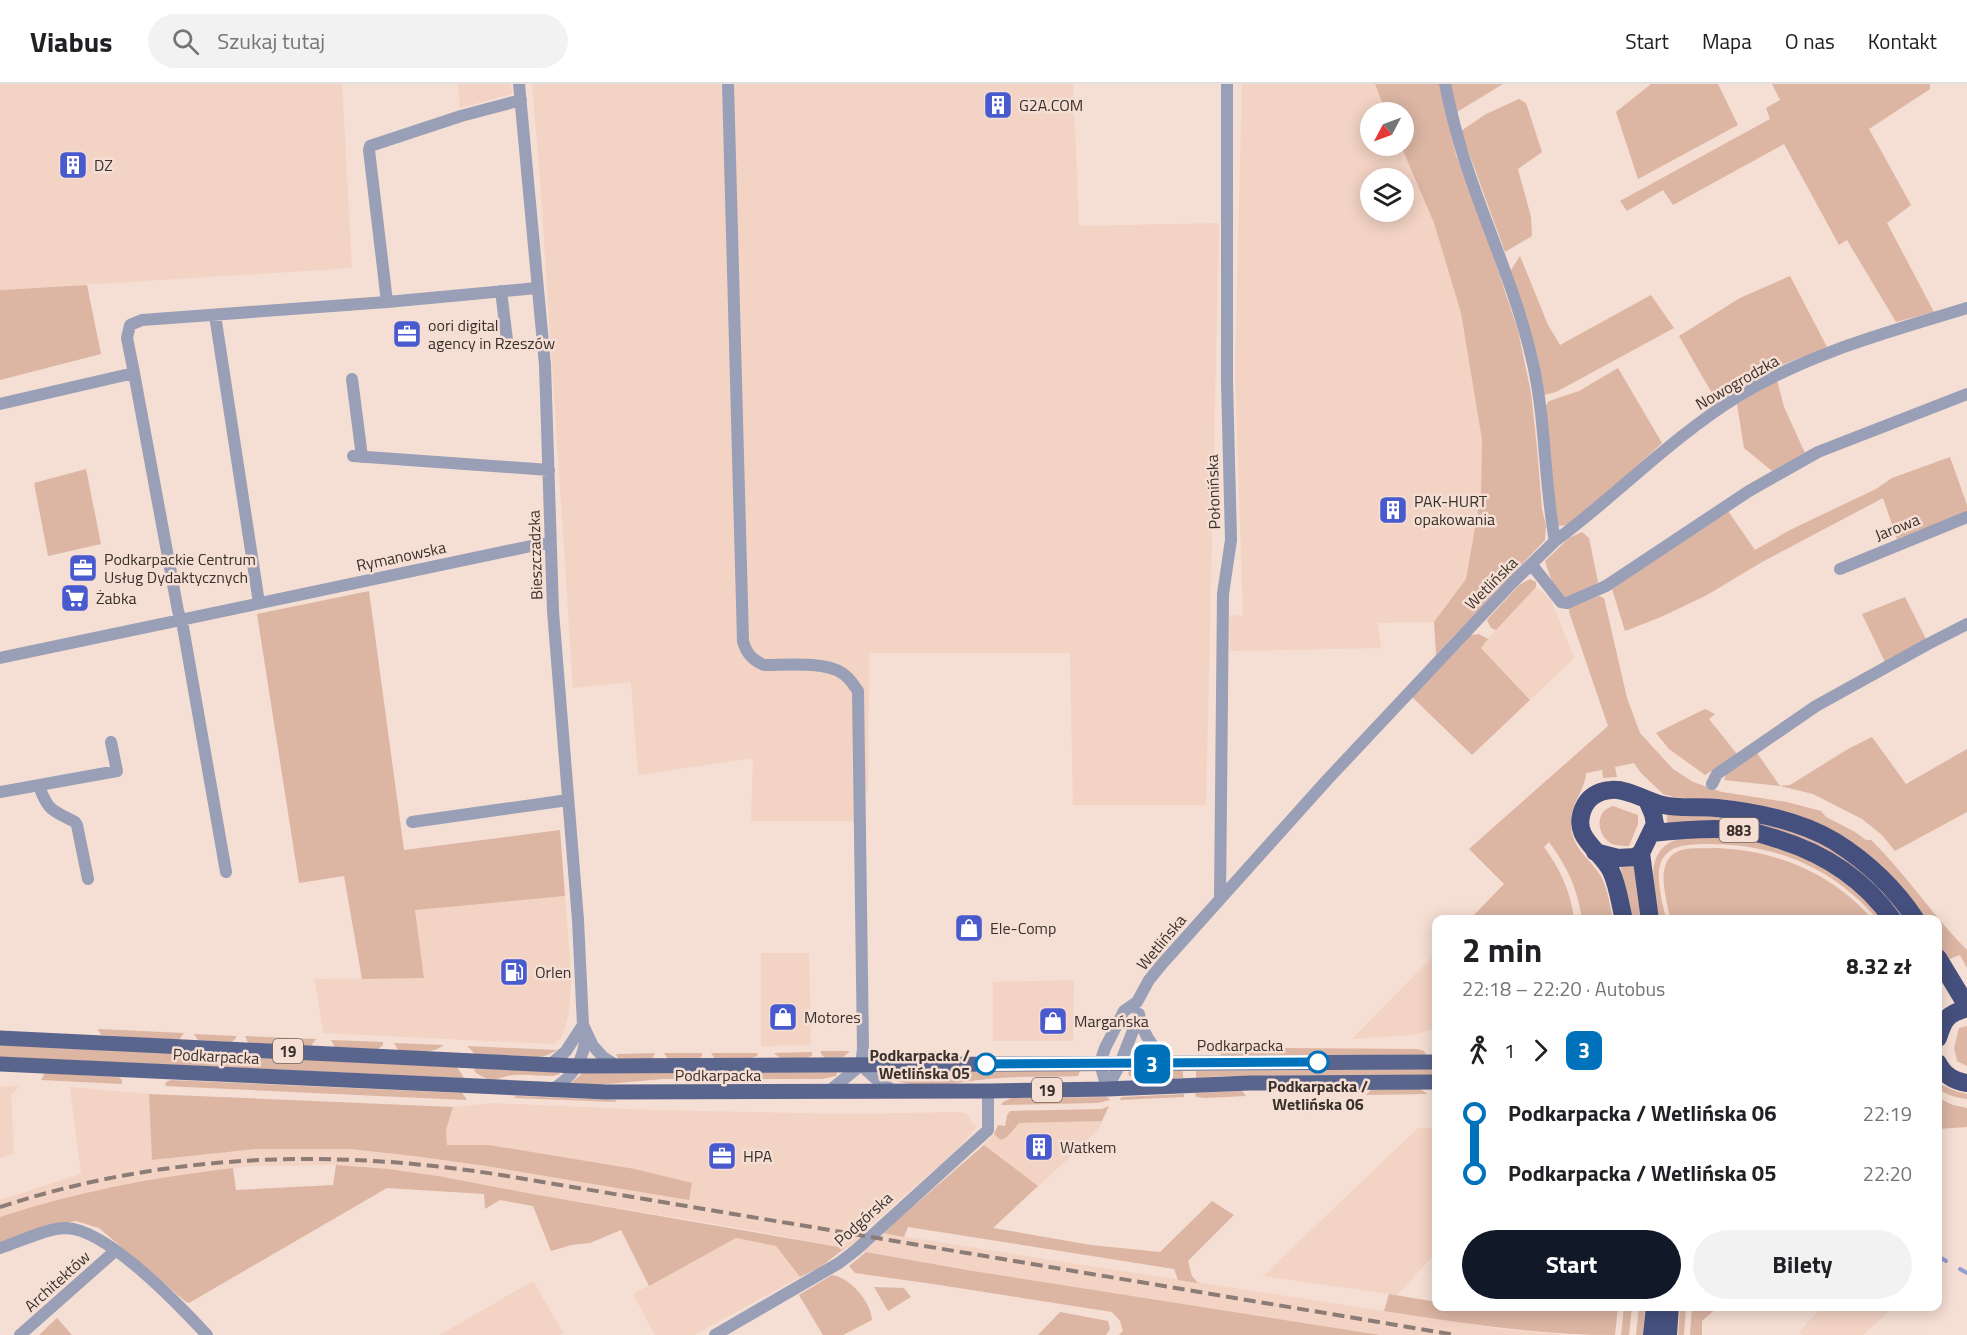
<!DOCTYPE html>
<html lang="pl">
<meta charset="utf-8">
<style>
:root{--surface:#fff;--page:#f2f2f2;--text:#202124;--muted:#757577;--line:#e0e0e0;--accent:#111827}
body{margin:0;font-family:"Titillium Web",sans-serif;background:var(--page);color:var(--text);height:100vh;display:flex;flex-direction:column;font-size:22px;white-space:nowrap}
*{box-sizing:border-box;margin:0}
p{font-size:20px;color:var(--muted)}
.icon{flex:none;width:33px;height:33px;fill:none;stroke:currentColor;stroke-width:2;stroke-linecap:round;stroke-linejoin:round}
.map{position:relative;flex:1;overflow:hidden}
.details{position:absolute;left:1432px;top:831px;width:510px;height:396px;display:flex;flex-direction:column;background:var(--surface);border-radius:12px;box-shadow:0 3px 15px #0003}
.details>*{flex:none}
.badge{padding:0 12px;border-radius:9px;font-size:21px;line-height:39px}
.needle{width:39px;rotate:229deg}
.fabs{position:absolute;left:1360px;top:18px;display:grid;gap:12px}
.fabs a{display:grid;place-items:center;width:54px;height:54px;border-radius:50%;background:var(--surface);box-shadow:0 3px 15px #0003;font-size:30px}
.map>.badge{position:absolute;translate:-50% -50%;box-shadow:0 0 0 3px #fff}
.legs{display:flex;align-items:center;gap:9px;height:66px;padding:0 30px;font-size:20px}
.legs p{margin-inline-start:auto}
.overview{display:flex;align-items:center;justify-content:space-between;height:102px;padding:0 30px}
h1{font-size:33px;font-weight:700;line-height:45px}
.button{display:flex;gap:12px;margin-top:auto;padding:12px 30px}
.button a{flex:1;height:69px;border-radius:36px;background:var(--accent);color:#fff;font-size:24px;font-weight:700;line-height:69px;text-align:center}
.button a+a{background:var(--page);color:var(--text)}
ul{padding:0 30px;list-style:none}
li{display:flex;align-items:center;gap:21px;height:60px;font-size:22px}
li i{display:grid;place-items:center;width:9px;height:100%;margin:0 8px;background:currentColor}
li i::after{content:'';width:15px;height:15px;margin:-8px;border:4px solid;border-radius:50%;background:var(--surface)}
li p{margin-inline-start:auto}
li:first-child i{background:linear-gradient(#0000 50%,currentColor 0)}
li:last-child i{background:linear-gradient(currentColor 50%,#0000 0)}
header{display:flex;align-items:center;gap:36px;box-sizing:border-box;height:84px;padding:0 30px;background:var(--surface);border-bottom:2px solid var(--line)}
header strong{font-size:28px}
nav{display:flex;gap:33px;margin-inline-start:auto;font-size:21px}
.search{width:420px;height:54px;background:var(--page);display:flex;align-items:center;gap:15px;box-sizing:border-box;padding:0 21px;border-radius:33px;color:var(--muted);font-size:22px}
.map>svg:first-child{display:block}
.built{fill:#f2d3c4;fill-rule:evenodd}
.green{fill:#dcb5a3}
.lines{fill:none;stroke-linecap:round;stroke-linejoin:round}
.stream{stroke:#909ed1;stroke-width:4}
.street{stroke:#989fb6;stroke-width:12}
.primary{stroke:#5a658d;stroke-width:15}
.highway{stroke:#45507e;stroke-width:18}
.rail{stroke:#8c7c75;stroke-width:4;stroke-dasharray:12 6;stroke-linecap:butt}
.line-1-casing{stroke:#fff;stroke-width:14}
.line-1{stroke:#0072bc;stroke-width:9}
.stop-1-dot{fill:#fff;stroke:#0072bc;stroke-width:3}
.labels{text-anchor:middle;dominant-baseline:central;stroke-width:5;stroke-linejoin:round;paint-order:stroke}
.shield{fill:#f5ded3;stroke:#72655e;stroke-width:1.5}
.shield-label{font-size:15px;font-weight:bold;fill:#3a312c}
.poi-label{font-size:16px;fill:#3a312c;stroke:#f5ded3;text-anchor:start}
.street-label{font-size:16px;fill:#3a312c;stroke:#f5ded3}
.stop-label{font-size:16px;font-weight:bold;fill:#3a312c;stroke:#f5ded3;text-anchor:end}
</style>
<header>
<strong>Viabus</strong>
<div class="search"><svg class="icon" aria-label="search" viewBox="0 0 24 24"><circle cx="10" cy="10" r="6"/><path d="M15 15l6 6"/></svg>Szukaj tutaj</div>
<nav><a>Start</a><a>Mapa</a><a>O nas</a><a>Kontakt</a></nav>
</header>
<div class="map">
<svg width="1967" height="1251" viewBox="0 0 1967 1251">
<rect width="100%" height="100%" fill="#f5ded3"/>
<!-- built -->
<path class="built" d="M0 0H342L352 184 0 206Z
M458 0H511L512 10 460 24Z
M532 0H1073L1079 142 1219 139 1206 721H1073L1070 569H869L868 709H854V737H751L753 674 638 691 631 598 573 604 539 81Z
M1242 0H1375L1386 28H1371V62H1401L1434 139 1461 229 1482 356 1481 409 1466 495 1434 538 1378 539 1381 564 1230 567 1229 531 1243 532 1235 286ZM1371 94H1404V128H1371Z
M1536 503 1551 516 1574 574 1530 616 1480 563Z
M565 812 571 894 569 929 562 952 554 960 323 949 315 895 424 894 415 825Z
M1437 868V944L1412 951 1352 955Z
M761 869H809L811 961 761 962Z
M1074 896 1073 957H993V898Z
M21 1001 11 1011 14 1069 0 1074V1003Z
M70 1003 149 1010 153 1076 256 1065H349L414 1072 486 1082 689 1115 692 1099 635 1085 489 1061H447L446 1046 453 1023 493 1019 653 1026 848 1030 960 1028 967 1030 971 1035 972 1040 978 1041 958 1065 865 1146 1070 1179 1502 1245 1567 1251H1380L967 1186 721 1141 538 1111 438 1092 388 1085 336 1081 253 1082 197 1088 160 1094 0 1133V1116L81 1090Z
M1102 1037 1099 1044 1081 1063 1038 1102 984 1061 994 1050 1001 1056 1007 1053 1018 1039Z
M1418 1044H1437V1168L1397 1211 1263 1192Z
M736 1154 776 1162 800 1193 694 1251H655L633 1210Z
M533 1197 563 1249 560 1251H440Z
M1823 1222H1894V1223L1863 1251H1802L1799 1248Z"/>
<!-- green -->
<path class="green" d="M1375 0H1439L1456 71 1482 138 1518 247 1531 309 1537 364 1542 425 1546 442 1545 456 1436 571 1434 538 1466 495 1481 409 1482 356 1461 229 1434 139 1401 62H1404V28H1386Z
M1450 0H1503L1457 28Z
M1651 0H1718L1738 41 1638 95 1616 28Z
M1772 0H1930V5L1869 45 1911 121 1887 139 1934 228 1896 238 1847 156 1839 161 1784 60 1673 121 1663 106 1627 127 1620 117 1770 35 1766 24 1780 16Z
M1519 15 1526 19 1542 68 1518 85 1531 133 1532 152 1505 168 1461 47 1486 30Z
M1520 172 1548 241 1560 261 1651 211 1674 244 1556 308 1544 311 1537 270 1511 186Z
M1790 192 1827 263 1774 284 1717 318 1679 252 1740 214Z
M87 201 101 270 0 296V206Z
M1618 284 1662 359 1626 392 1567 441 1559 442 1555 439 1545 323 1549 317 1579 307Z
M1777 296 1784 323 1805 369 1772 387 1744 364 1737 320Z
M1950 373 1967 421V428L1897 455 1883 414 1762 478 1707 511 1661 533 1625 547 1612 505 1728 427 1755 466 1790 446 1876 405 1892 394Z
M86 385 101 460 48 472 34 399Z
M1582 448 1589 454 1598 498 1579 512H1561L1553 501 1545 477 1569 454Z
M1530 495 1536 498V503L1496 546 1491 544 1487 536 1519 501Z
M369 507 404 766 560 746 565 812 415 826 424 894 362 895 344 792 299 799 257 530Z
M1599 512 1604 514 1627 614 1640 649 1673 685 1693 698 1722 708 1787 718 1821 727 1826 733 1855 748 1866 756H1871C1906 790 1933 832 1967 866V884L1960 871 1947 876 1938 858V836L1926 835 1894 794 1863 769 1725 717 1673 713 1663 710 1641 689 1634 679 1615 683 1617 693 1603 694 1602 686 1586 689C1585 707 1571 719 1571 737 1570 765 1590 773 1602 794 1608 807 1610 822 1613 835H1582C1577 804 1568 784 1549 758L1544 763C1560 785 1571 808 1574 835H1474L1472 833 1504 800 1469 765 1608 642 1569 528V524Z
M1905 513 1926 555 1885 578 1862 530Z
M1479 550 1488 555 1481 564 1530 616 1472 671 1412 613 1471 551Z
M1705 625 1715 630 1709 635 1737 670 1705 691 1669 665 1656 649Z
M1872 653 1906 700 1967 665V728L1895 767 1882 751 1862 735 1813 710 1780 702 1724 696 1727 689 1757 669 1780 702 1790 701 1848 665Z
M1613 722 1638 731V740L1629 762C1622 762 1616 762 1610 759 1596 749 1595 727 1613 722Z
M1667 730 1731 734 1784 744 1823 760 1865 788 1909 835H1904L1899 829 1820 765 1667 743Z
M1717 753 1753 756 1785 764 1840 793 1885 835H1877C1832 782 1771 758 1702 760 1686 761 1670 761 1662 776 1654 790 1663 821 1666 835H1659C1655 808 1641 764 1680 755 1691 753 1705 754 1717 753Z
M1712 764C1773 765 1831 788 1872 835H1670C1667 815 1653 777 1679 767 1688 763 1702 765 1712 764Z
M1634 780 1642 835H1633L1620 781Z
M1967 942V982L1957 977 1954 964 1959 944Z
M98 945 184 949 179 956 101 951Z
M194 950 236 952V954L232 958 198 956Z
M245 952 316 955 311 962 248 959Z
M331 956 383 958V961L378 965 335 963Z
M394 959 444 961C431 971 413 967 398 966Z
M0 961 457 983 464 994 0 973Z
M1224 961 1281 964 1417 965 1424 967 1426 971 1222 972 1218 967Z
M467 962 558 966 545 972 538 973 475 970Z
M821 967H850L843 973 825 974 821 970Z
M909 967H936V969L932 974H913Z
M812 968V971L808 974 781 975 774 969Z
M655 969 652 975 618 974 616 970Z
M664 969H702V972L698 975H668Z
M711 969H758L757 972 751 974 715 975Z
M474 984 558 988 560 990 553 992C541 992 527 990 515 991 495 992 496 1003 475 988Z
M1437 985V991L1222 992 1196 994V987Z
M1080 987 1078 992C1052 993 1025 992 999 994 962 996 918 1011 884 991L886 988Z
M1130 987H1183V994L1151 997 1129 992 1128 988Z
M836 988 837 990 836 992 822 995H663L595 1001 573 999 572 998 583 989Z
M45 989 119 993 122 996V1000L41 996Z
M171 996 462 1009 466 1014V1016L165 1002 166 998Z
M1938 999 1955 1007 1967 1010V1015C1956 1014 1946 1011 1938 1004Z
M1420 1005 1428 1010 1366 1011 1371 1006Z
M1242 1007 1246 1012 1206 1014 1196 1013 1195 1009Z
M149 1010 453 1023 446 1046 447 1061H489L635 1085 692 1099 689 1116 486 1082 414 1072 349 1065H256L152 1076Z
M1184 1010V1013L1119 1016 1122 1013Z
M516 1012 615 1016 617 1018 514 1014Z
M1107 1013 1110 1016 1098 1019 1001 1021 1003 1018 1012 1014Z
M1938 1014 1953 1021 1967 1024V1043L1938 1045Z
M1109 1022 1102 1037 1019 1039 1007 1053 1001 1056 994 1050 998 1041 1005 1042 1007 1031 1010 1027 1102 1025Z
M984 1061 1038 1102 993 1144 1091 1161 1160 1168 1212 1117 1234 1131 1188 1177 1192 1192 1198 1199 1178 1196 1174 1185 908 1143 904 1153 884 1149 894 1139Z
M336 1081 388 1085 438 1092 538 1111 845 1164 819 1184 800 1193 776 1162 736 1154 649 1202 621 1146 590 1159 571 1161 551 1167 533 1122 500 1116 485 1125 484 1110 387 1104 189 1219 186 1218 99 1144 76 1137 52 1142 0 1158V1133C76 1108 154 1093 233 1084L236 1106 333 1101Z
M866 1168 967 1186 1380 1251H1119L1123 1247 1120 1237 1112 1228 933 1200 855 1189 849 1182Z
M832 1191C851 1194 871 1218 872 1236L843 1251H823L799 1211Z
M874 1203 904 1204 911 1213 888 1227Z
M1389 1210 1437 1218V1222L1618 1223 1615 1251C1537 1251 1461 1239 1384 1227Z
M1639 1222 1645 1223 1643 1251H1636Z
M1624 1223H1632L1629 1251H1621Z
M1680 1223H1686L1684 1251H1678Z
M1692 1223H1718L1702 1237V1251H1690Z
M1060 1228 1108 1237 1110 1245 1106 1251H1038Z
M57 1234 72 1251H39Z"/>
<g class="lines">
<!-- stream -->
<path class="stream" d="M1938 1172 1946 1177
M1960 1185 1967 1189"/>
<!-- street -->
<path class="street" d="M519 0 545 281 553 527 578 836 583 941 593 962 603 973 617 982
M728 0 743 557C746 569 752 576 764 581 786 581 824 577 842 589 849 593 853 600 858 607L863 965 861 981 828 1008
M501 207 507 256
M387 218 369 66 370 62 461 32 521 16
M215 231 259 519
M134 289 127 254 130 241 142 236 387 218 537 204
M352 295 362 373
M0 320 134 289 178 527 183 543 226 788
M353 372 549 386
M1555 457C1617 411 1671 354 1737 313 1808 269 1889 248 1967 224
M1532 481 1561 518 1567 519 1606 502 1749 407 1818 368 1967 310
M1840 485 1967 433
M0 574 550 458
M1712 700 1717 690 1816 622 1928 560 1967 540
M39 702C48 727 52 726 75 738L77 741 88 795
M0 708 117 687 111 658
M412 738 568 716
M1220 815 1223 510 1231 456 1227 298V0
M1139 930C1143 952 1154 967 1172 979
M551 980 566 967 583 941
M861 981 875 994 895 1008
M1107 1005 1100 979 1105 964 1124 927 1137 918 1149 896 1162 880 1327 696 1512 499 1555 457C1544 398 1546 338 1533 280 1517 207 1485 141 1463 71 1456 48 1450 24 1445 0
M1107 1005 1120 980 1139 931
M551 1006C573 994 585 974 586 949
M0 1164C19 1158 47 1144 66 1144 107 1145 180 1222 207 1251
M20 1251 115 1167
M715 1251 839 1179 856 1166 988 1046V1007"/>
<!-- primary -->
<path class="primary" d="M0 954 576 982 1437 978
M0 980 606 1008 988 1007 1107 1005 1250 999 1437 998"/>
<!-- highway -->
<path class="highway" d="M1651 749C1683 746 1716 743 1748 747 1757 748 1766 752 1774 754 1822 768 1864 795 1893 836
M1595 768 1618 774 1635 773 1641 769 1655 740 1653 730 1647 716
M1641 769 1650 836
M1624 836C1620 820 1618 802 1611 787 1600 765 1571 754 1583 725 1588 713 1598 707 1611 706 1627 704 1646 717 1663 721 1680 725 1699 722 1717 724 1756 728 1800 737 1834 757 1866 777 1895 804 1916 836
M1938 874 1967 922
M1938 954C1944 935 1947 930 1967 924
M1938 979C1944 991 1953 997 1967 999
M1652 1251 1655 1222
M1668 1251 1670 1222"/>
<!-- rail -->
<path class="rail" d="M0 1123C165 1069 331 1064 501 1091L1456 1251"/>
</g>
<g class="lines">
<!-- line-1 casing -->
<g class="line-1-casing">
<path id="line-1" d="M986 980 1318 978"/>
</g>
<!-- line-1 -->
<use href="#line-1" class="line-1"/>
</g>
<!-- icons -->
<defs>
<g id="building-square" transform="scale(1.5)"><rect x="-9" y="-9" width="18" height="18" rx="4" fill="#4959ce" stroke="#f5ded3"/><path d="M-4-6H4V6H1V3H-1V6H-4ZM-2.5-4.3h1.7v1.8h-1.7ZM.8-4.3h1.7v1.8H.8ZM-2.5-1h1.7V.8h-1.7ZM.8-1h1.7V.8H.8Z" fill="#fff"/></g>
<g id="office-square" transform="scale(1.5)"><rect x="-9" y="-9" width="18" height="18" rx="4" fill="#4959ce" stroke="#f5ded3"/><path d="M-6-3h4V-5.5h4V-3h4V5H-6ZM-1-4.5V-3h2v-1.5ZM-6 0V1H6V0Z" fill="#fff"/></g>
<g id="supermarket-square" transform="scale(1.5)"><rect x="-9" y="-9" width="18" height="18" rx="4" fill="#4959ce" stroke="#f5ded3"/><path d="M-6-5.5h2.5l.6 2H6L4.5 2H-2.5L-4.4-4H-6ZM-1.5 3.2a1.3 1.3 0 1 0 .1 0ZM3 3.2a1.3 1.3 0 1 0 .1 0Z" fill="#fff"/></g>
<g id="shop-square" transform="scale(1.5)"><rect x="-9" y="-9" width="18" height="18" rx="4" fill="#4959ce" stroke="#f5ded3"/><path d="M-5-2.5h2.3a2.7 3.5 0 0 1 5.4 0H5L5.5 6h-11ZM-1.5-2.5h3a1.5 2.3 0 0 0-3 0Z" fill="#fff"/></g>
<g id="fuel-square" transform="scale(1.5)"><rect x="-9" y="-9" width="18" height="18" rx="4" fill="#4959ce" stroke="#f5ded3"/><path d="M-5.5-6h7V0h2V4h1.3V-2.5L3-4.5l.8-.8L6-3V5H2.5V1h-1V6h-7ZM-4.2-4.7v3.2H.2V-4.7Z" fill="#fff"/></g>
</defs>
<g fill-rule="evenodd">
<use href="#building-square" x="998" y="21"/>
<use href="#building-square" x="73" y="81"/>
<use href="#office-square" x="407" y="250"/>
<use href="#building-square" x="1393" y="426"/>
<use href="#office-square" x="83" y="484"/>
<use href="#supermarket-square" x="75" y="514"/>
<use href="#shop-square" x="969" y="844"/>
<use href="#fuel-square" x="514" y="888"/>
<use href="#shop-square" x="783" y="933"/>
<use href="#shop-square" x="1053" y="937"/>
<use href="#building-square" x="1039" y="1063"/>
<use href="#office-square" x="722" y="1072"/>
</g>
<!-- markers -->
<g class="stop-1-dot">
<circle cx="1318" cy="978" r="10"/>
<circle cx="986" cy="980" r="10"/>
</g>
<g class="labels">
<!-- shield labels -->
<g class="shield">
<rect x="1719.5" y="734" width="39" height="24" rx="4.5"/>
<rect x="273" y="955" width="30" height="24" rx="4.5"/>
<rect x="1032" y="994" width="30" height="24" rx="4.5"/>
</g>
<g class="shield-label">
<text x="1739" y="746">883</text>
<text x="288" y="967">19</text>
<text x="1047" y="1006">19</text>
</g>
<!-- poi labels -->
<g class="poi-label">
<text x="1019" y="21">G2A.COM</text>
<text x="94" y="81">DZ</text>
<text x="428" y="241">oori digital<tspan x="428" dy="18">agency in Rzeszów</tspan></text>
<text x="1414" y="417">PAK-HURT<tspan x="1414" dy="18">opakowania</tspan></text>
<text x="104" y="475">Podkarpackie Centrum<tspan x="104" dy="18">Usług Dydaktycznych</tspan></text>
<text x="96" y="514">Żabka</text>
<text x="990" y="844">Ele-Comp</text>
<text x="535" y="888">Orlen</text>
<text x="804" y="933">Motores</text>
<text x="1074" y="937">Margańska</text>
<text x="1060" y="1063">Watkem</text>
<text x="743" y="1072">HPA</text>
</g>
<!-- street labels -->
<g class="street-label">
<text transform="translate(1737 298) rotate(-30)">Nowogrodzka</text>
<text transform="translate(1213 408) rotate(-92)">Połonińska</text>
<text transform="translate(1897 443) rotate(-22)">Jarowa</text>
<text transform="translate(535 471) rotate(-92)">Bieszczadzka</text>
<text transform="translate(401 472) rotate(-12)">Rymanowska</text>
<text transform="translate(1491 499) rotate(-45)">Wetlińska</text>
<text transform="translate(1161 858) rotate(-50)">Wetlińska</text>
<text x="1240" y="961">Podkarpacka</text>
<text transform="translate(216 972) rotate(3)">Podkarpacka</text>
<text x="718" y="991">Podkarpacka</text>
<text transform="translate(863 1135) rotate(-42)">Podgórska</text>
<text transform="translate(57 1197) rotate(-42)">Architektów</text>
</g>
<!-- stop labels -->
<g class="stop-label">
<text x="970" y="971">Podkarpacka /<tspan x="970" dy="18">Wetlińska 05</tspan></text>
<text x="1318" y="1002" text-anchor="middle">Podkarpacka /<tspan x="1318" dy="18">Wetlińska 06</tspan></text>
</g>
</g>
</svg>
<div class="fabs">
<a><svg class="needle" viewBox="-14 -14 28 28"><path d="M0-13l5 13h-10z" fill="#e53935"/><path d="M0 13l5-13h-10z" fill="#757577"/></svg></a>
<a><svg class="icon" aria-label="layers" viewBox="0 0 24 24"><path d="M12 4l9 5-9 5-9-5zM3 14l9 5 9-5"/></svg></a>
</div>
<b class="badge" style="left:1152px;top:980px;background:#0072bc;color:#fff">3</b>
<section class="details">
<div class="overview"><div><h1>2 min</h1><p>22:18 – 22:20 · Autobus</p></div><b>8.32 zł</b></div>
<div class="legs"><svg class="icon" aria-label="walk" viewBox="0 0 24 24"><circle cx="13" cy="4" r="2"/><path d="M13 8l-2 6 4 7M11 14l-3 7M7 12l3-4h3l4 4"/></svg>1<svg class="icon" aria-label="forward" viewBox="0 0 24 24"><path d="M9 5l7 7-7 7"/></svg><b class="badge" style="background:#0072bc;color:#fff">3</b></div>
<ul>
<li><i style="color:#0072bc"></i><b>Podkarpacka / Wetlińska 06</b><p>22:19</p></li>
<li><i style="color:#0072bc"></i><b>Podkarpacka / Wetlińska 05</b><p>22:20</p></li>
</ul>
<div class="button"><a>Start</a><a>Bilety</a></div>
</section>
</div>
